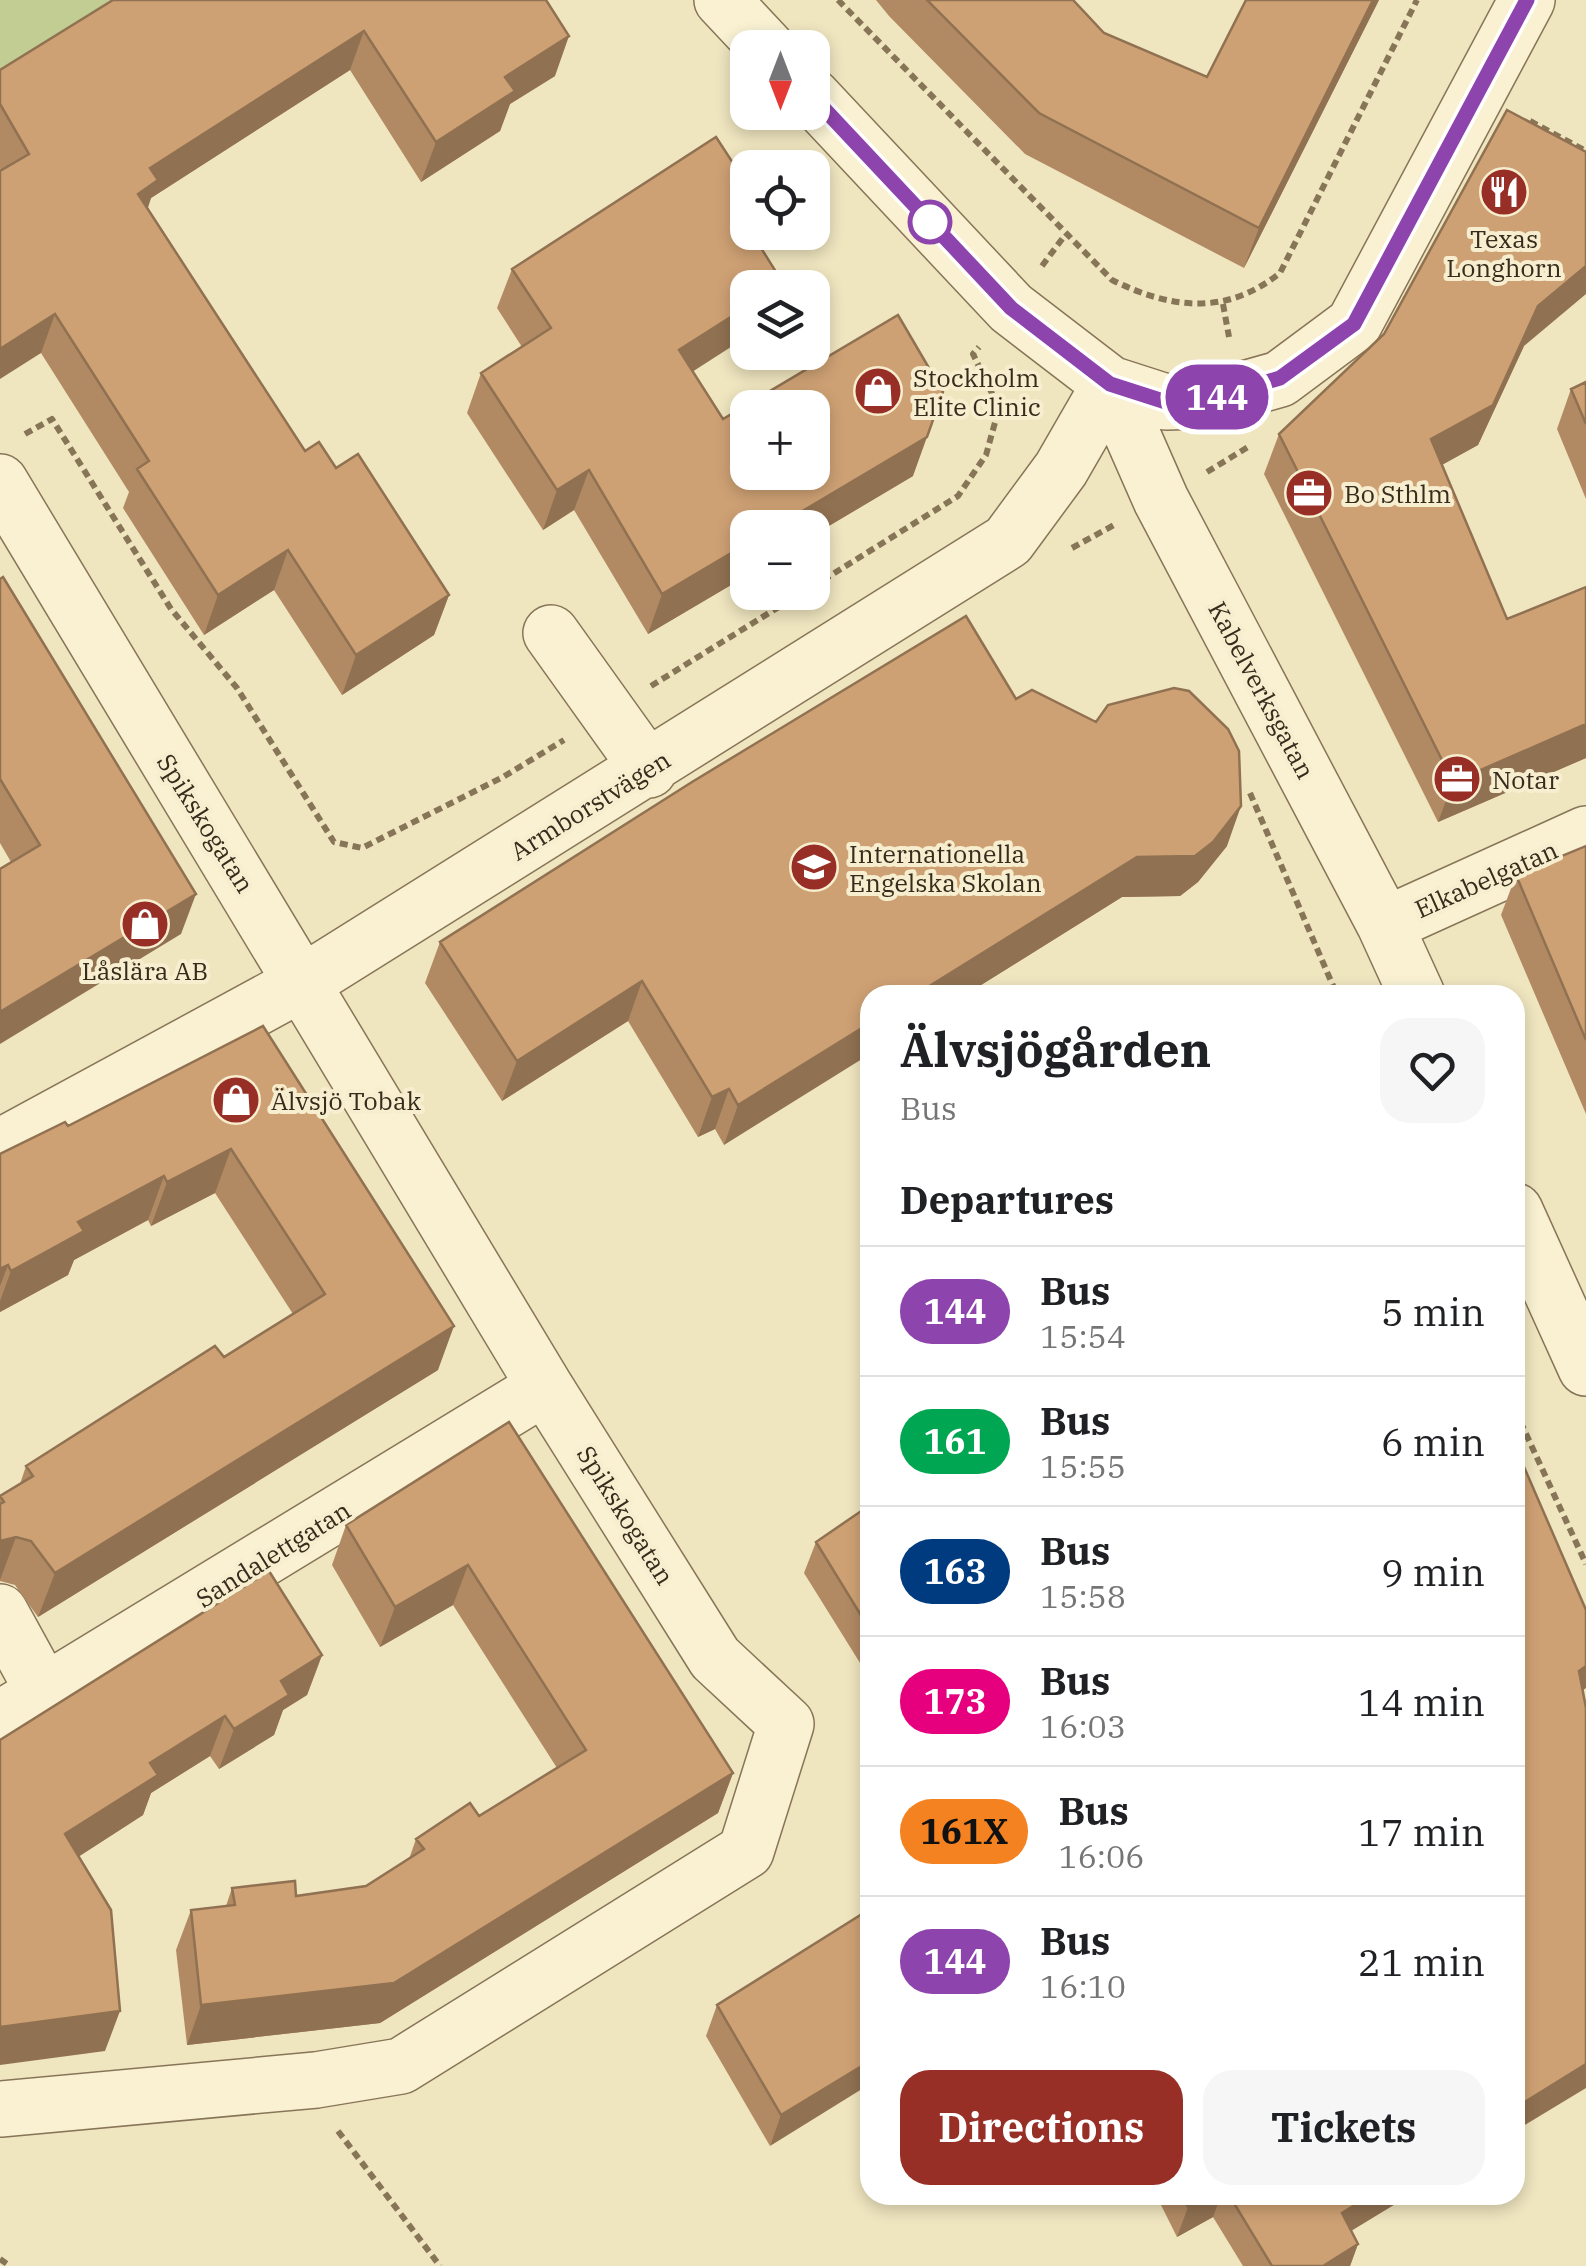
<!DOCTYPE html>
<meta charset="utf-8">
<style>
:root{--surface:#fff;--page:#f6f6f6;--text:#202124;--muted:#757577;--line:#e0e0e0;--accent:#982f26}
body{margin:0;font-family:"IBM Plex Serif",serif;background:var(--page);color:var(--text);height:100vh;display:flex;flex-direction:column;font-size:38px;white-space:nowrap}
*{box-sizing:border-box;margin:0}
p{font-size:32px;color:var(--muted)}
.icon{flex:none;width:55px;height:55px;fill:none;stroke:currentColor;stroke-width:2;stroke-linecap:round;stroke-linejoin:round}
.map{position:relative;flex:1;overflow:hidden}
.details{position:absolute;left:860px;top:985px;width:665px;height:1220px;display:flex;flex-direction:column;background:var(--surface);border-radius:30px;box-shadow:0 5px 15px #0003}
.details>*{flex:none}
.badge{padding:0 20px;border-radius:32px;font-size:35px;line-height:65px}
.needle{width:65px;rotate:180deg}
.tools{position:absolute;left:730px;top:30px;display:grid;gap:20px}
.tools a{display:grid;place-items:center;width:100px;height:100px;border-radius:20px;background:var(--surface);box-shadow:0 5px 15px #0003;font-size:50px}
.map>.badge{position:absolute;translate:-50% -50%;box-shadow:0 0 0 5px #fff}
h2{padding:0 40px;font-size:38px;line-height:90px}
.round{display:grid;place-items:center;flex:none;width:105px;height:105px;border-radius:30px;background:var(--page)}
.head{display:flex;align-items:center;justify-content:space-between;height:170px;padding:0 40px}
h1{font-size:48px;font-weight:700;line-height:75px}
.action{display:flex;gap:20px;margin-top:auto;padding:20px 40px}
.action a{flex:1;height:115px;border-radius:30px;background:var(--accent);color:#fff;font-size:40px;font-weight:700;line-height:115px;text-align:center}
.action a+a{background:var(--page);color:var(--text)}
ul{padding:0;list-style:none}
li{display:flex;align-items:center;gap:30px;height:130px;padding:0 40px;border-top:2px solid var(--line)}
li div{flex:1}
li b{display:block;font-size:38px}
li em{font-style:normal}
li .badge{min-width:110px;font-weight:700;text-align:center}
.map>svg:first-child{display:block}
.green{fill:#c1cd93}
.lines{fill:none;stroke-linecap:round;stroke-linejoin:round}
.minor-casing{stroke:#877557;stroke-width:58}
.path{stroke:#877557;stroke-width:6;stroke-dasharray:8 5;stroke-linecap:butt}
.minor{stroke:#f9f1d2;stroke-width:55}
.wall{fill:#b18a64}
.shaded-wall{fill:#907151}
.building{fill:#cea174;stroke:#907151;stroke-width:2.5;fill-rule:evenodd}
.line-casing{stroke:#fff;stroke-width:22}
.line{stroke:#8e44ad;stroke-width:15}
.stop-dot{fill:#fff;stroke:#8e44ad;stroke-width:5}
.labels{text-anchor:middle;dominant-baseline:central;stroke-width:8;stroke-linejoin:round;paint-order:stroke}
.poi-label{font-size:25px;fill:#362b1c;stroke:#f6eece;text-anchor:start}
.street-label{font-size:25px;fill:#362b1c;stroke:#f6eece}
</style>
<div class="map">
<svg width="1586" height="2266" viewBox="0 0 1586 2266">
<rect width="100%" height="100%" fill="#efe5bf"/>
<!-- green -->
<path class="green" d="M0 0H151L0 93Z"/>
<g class="lines">
<!-- minor casing -->
<g class="minor-casing">
<path id="minor" d="M722 0 767 48
M812 96 1011 308 1110 384 1166 402 1202 401 1280 379 1354 324 1527 0
M1110 384 1161 500 1385 925 1417 995
M0 482 545 1387 715 1658 786 1724 746 1851 401 2066 316 2080 0 2109
M551 633 649 770
M1385 925 1586 834
M0 1147 304 982 1008 541 1061 469 1110 384
M1515 1211 1586 1368
M0 1612 45 1694
M0 1719 545 1387"/>
</g>
<!-- path -->
<path class="path" d="M838 0 1112 280C1171 309 1226 316 1280 273L1417 0
M1530 121 1586 151
M1042 266 1065 235
M1223 304 1229 337
M25 434 52 419 171 609 237 688 334 842 362 848 503 777 564 740
M1207 472 1248 447
M1072 548 1114 525
M812 587 958 496 986 455 999 408 973 354 979 347
M651 686 803 592
M1250 793 1337 995
M1515 1410 1586 1564
M338 2131 440 2266
M0 2259 10 2266"/>
<!-- minor -->
<use href="#minor" class="minor"/>
</g>
<!-- wall -->
<path class="wall" d="M546 0 555 76 510 104 500 131 421 182 350 70 151 198 148 208 305 451 336 468 449 595 434 635 342 695 274 590 204 635 123 508 129 492 41 353 0 168V70Z
M876 0H1073L1104 33 1207 77 1379 0 1244 268 1025 154 889 16Z
M748 232H763L758 244 783 283 781 288H748L692 372 723 419 913 476 812 536V528H748V575L648 634 574 510 543 530 467 413 481 373 522 347 497 308 512 269Z
M1524 346 1478 445 1442 465 1507 619 1586 587V758L1438 822 1264 474 1279 434Z
M1586 382V499L1557 429 1571 389Z
M0 579 181 934 11 862 0 843Z
M1016 699 1227 846 1198 882 1180 896 1122 897 965 995H870L724 1145 715 1129 698 1137 628 1021 502 1101 425 983 440 942Z
M1586 846V1114L1501 915 1516 875Z
M263 1026 438 1370 38 1617 15 1585 0 1581V1496L20 1484 26 1466 224 1357 293 1314 215 1193 151 1226 148 1220 74 1260 68 1275 0 1312V1154L68 1126Z
M509 1422 733 1773 718 1813 380 2023 187 2045 176 1950 191 1910 226 1906 232 1888 296 1896 366 1886 409 1859 416 1839 479 1816 557 1768 453 1605 380 1647 332 1565 346 1525Z
M870 1505V1679L804 1573 816 1542Z
M322 1655 307 1695 283 1710 274 1735 219 1769 210 1756 151 1793 143 1815 78 1857 105 2051 0 1740Z
M870 1909 770 2146 706 2036 717 2005Z
M1156 2195H1410L1351 2231 1358 2244 1350 2266H1243L1213 2217 1177 2237Z"/>
<!-- shaded-wall -->
<path class="shaded-wall" d="M1373 0H1379L1244 268 1259 228Z
M364 31 350 70 151 198 143 220 138 194 150 168Z
M569 36 555 76 510 104 500 131 421 182 436 142 505 77Z
M748 232H763L754 257Z
M1586 266V294L1524 346 1478 445 1416 479 1431 439 1538 306Z
M748 306V336L664 390 679 350Z
M55 314 41 353 0 379V349Z
M927 437 913 476 812 536V528H774Z
M589 470 574 510 543 530 557 490Z
M748 543V575L648 634 662 594Z
M288 550 274 590 204 635 218 595Z
M449 595 434 635 342 695 356 655Z
M1586 724V758L1438 822 1453 782Z
M1241 806 1227 846 1198 882 1180 896 1122 897 965 995H915L1137 857Z
M196 894 181 934 0 1044V1012Z
M642 981 628 1021 502 1101 517 1061Z
M870 1023V1054L724 1145 738 1105Z
M729 1089 715 1129 698 1137 712 1097Z
M231 1149 215 1193 151 1226 167 1182Z
M164 1176 148 1220 74 1260 68 1275 0 1312V1301L11 1271 78 1222Z
M8 1265 0 1286V1269Z
M454 1326 438 1370 38 1617 55 1573Z
M16 1537 0 1580V1541Z
M468 1565 453 1605 380 1647 395 1607Z
M322 1655 307 1695 283 1710 274 1735 219 1769 234 1729 281 1681Z
M1586 1666V1688L1568 1701 1579 1671Z
M225 1716 210 1756 151 1793 143 1815 50 1875 65 1834 150 1763Z
M733 1773 718 1813 380 2023 187 2045 201 2005Z
M120 2011 105 2051 0 2065V2027Z
M870 2061V2084L770 2146 781 2115Z
M1586 2064V2088L1515 2131V2108Z
M1209 2195H1221L1213 2217 1177 2237 1188 2207Z
M1371 2195H1410L1331 2243 1342 2213Z
M1358 2244 1350 2266H1323Z"/>
<!-- building -->
<path class="building" d="M113 0H546L569 36 505 77 515 91 436 142 364 31 150 168 158 180 138 194 305 451 319 442 336 468 358 454 449 595 356 655 288 550 218 595 137 469 149 461 55 314 0 349V171L29 154 0 104V70Z
M927 0H1073L1104 33 1207 77 1246 0H1373L1259 228 1039 113Z
M1507 110 1586 152V266L1538 306 1493 405 1431 439 1507 619 1586 587V724L1453 782 1279 434 1384 334Z
M716 137 748 186V232H751L783 283 775 288H748V306L679 350 723 419 898 315 943 392 927 437 774 528H748V543L662 594 589 470 557 490 481 373 551 328 512 269ZM748 408H812V472H748Z
M1586 382V424L1571 389Z
M3 577 196 894 0 1012V869L40 845 0 779V579Z
M966 616 1016 699 1032 690 1096 722 1108 705 1174 688 1189 691 1228 729 1239 751 1241 806 1213 842 1195 856 1137 857 915 995H870V1023L738 1105 729 1089 712 1097 642 981 517 1061 440 942 692 782Z
M1586 846V1040L1516 875Z
M263 1026 454 1326 55 1573 31 1541 16 1537 0 1541V1504L4 1502 0 1496 33 1476 26 1466 215 1346 224 1357 325 1294 231 1149 167 1182 164 1176 78 1222 84 1231 11 1271 8 1265 0 1269V1154L65 1122 68 1126Z
M509 1422 733 1773 394 1983 201 2005 191 1910 235 1905 232 1888 295 1881 296 1896 366 1886 424 1849 416 1839 470 1803 479 1816 586 1750 468 1565 395 1607 346 1525Z
M1515 1446 1586 1610V1666L1579 1671 1586 1708V2064L1515 2108Z
M870 1505V1630L816 1542Z
M269 1571 322 1655 281 1681 289 1695 234 1729 225 1716 150 1763 158 1775 65 1834 111 1910 120 2011 0 2027V1740Z
M870 1909V2061L781 2115 717 2005Z
M1182 2195H1209L1188 2207Z
M1229 2195H1371L1342 2213 1358 2244 1323 2266H1272Z"/>
<g class="lines">
<!-- line casing -->
<g class="line-casing">
<path id="line" d="M812 96 1011 308 1110 384 1166 402 1202 401 1280 378 1354 324 1527 0"/>
</g>
<!-- line -->
<use href="#line" class="line"/>
</g>
<!-- icons -->
<defs>
<g id="restaurant-disc" transform="scale(2.5)"><circle r="9.5" fill="#982f26" stroke="#f6eece"/><path d="M-5-6h1v4h1v-4h1v4h1v-4h1v5L-1.5 .5V6h-2V.5L-5-1ZM5-6V6H3V1.5H1.5Q1.5-4 5-6Z" fill="#fff"/></g>
<g id="shop-disc" transform="scale(2.5)"><circle r="9.5" fill="#982f26" stroke="#f6eece"/><path d="M-5-2.5h2.3a2.7 3.5 0 0 1 5.4 0H5L5.5 6h-11ZM-1.5-2.5h3a1.5 2.3 0 0 0-3 0Z" fill="#fff"/></g>
<g id="office-disc" transform="scale(2.5)"><circle r="9.5" fill="#982f26" stroke="#f6eece"/><path d="M-6-3h4V-5.5h4V-3h4V5H-6ZM-1-4.5V-3h2v-1.5ZM-6 0V1H6V0Z" fill="#fff"/></g>
<g id="school-disc" transform="scale(2.5)"><circle r="9.5" fill="#982f26" stroke="#f6eece"/><path d="M0-5L7-2L0 1L-7-2ZM-4 1L0 2.5L4 1V4Q0 6-4 4Z" fill="#fff"/></g>
</defs>
<g fill-rule="evenodd">
<use href="#restaurant-disc" x="1504" y="192"/>
<use href="#shop-disc" x="878" y="391"/>
<use href="#office-disc" x="1309" y="493"/>
<use href="#office-disc" x="1457" y="779"/>
<use href="#school-disc" x="814" y="867"/>
<use href="#shop-disc" x="145" y="924"/>
<use href="#shop-disc" x="236" y="1100"/>
</g>
<!-- markers -->
<circle class="stop-dot" cx="930" cy="222" r="20"/>
<g class="labels">
<!-- poi labels -->
<g class="poi-label">
<text x="1504" y="238" text-anchor="middle">Texas<tspan x="1504" dy="29">Longhorn</tspan></text>
<text x="913" y="377">Stockholm<tspan x="913" dy="29">Elite Clinic</tspan></text>
<text x="1344" y="493">Bo Sthlm</text>
<text x="1492" y="779">Notar</text>
<text x="849" y="853">Internationella<tspan x="849" dy="29">Engelska Skolan</tspan></text>
<text x="145" y="970" text-anchor="middle">Låslära AB</text>
<text x="271" y="1100">Älvsjö Tobak</text>
</g>
<!-- street labels -->
<g class="street-label">
<text transform="translate(1262 690) rotate(62)">Kabelverksgatan</text>
<text transform="translate(590 805) rotate(-32)">Armborstvägen</text>
<text transform="translate(206 823) rotate(58)">Spikskogatan</text>
<text transform="translate(1486 879) rotate(-24)">Elkabelgatan</text>
<text transform="translate(626 1515) rotate(58)">Spikskogatan</text>
<text transform="translate(273 1554) rotate(-32)">Sandalettgatan</text>
</g>
</g>
</svg>
<div class="tools">
<a><svg class="needle" viewBox="-14 -14 28 28"><path d="M0-13l5 13h-10z" fill="#e53935"/><path d="M0 13l5-13h-10z" fill="#757577"/></svg></a>
<a><svg class="icon" aria-label="locate" viewBox="0 0 24 24"><circle cx="12" cy="12" r="6"/><path d="M12 2v4M12 18v4M2 12h4M18 12h4"/></svg></a>
<a><svg class="icon" aria-label="layers" viewBox="0 0 24 24"><path d="M12 4l9 5-9 5-9-5zM3 14l9 5 9-5"/></svg></a>
<a>+</a>
<a>−</a>
</div>
<b class="badge" style="left:1217px;top:397px;background:#8e44ad;color:#fff">144</b>
<section class="details">
<div class="head"><div><h1>Älvsjögården</h1><p>Bus</p></div><a class="round"><svg class="icon" aria-label="heart" viewBox="0 0 24 24"><path d="M12 20l-8-8c-3-5 5-10 8-4 3-6 11-1 8 4z"/></svg></a></div>
<h2>Departures</h2>
<ul>
<li><span class="badge" style="background:#8e44ad;color:#fff">144</span><div><b>Bus</b><p>15:54</p></div><em>5 min</em></li>
<li><span class="badge" style="background:#00a651;color:#fff">161</span><div><b>Bus</b><p>15:55</p></div><em>6 min</em></li>
<li><span class="badge" style="background:#003b80;color:#fff">163</span><div><b>Bus</b><p>15:58</p></div><em>9 min</em></li>
<li><span class="badge" style="background:#e6007e;color:#fff">173</span><div><b>Bus</b><p>16:03</p></div><em>14 min</em></li>
<li><span class="badge" style="background:#f58220;color:#111">161X</span><div><b>Bus</b><p>16:06</p></div><em>17 min</em></li>
<li><span class="badge" style="background:#8e44ad;color:#fff">144</span><div><b>Bus</b><p>16:10</p></div><em>21 min</em></li>
</ul>
<div class="action"><a>Directions</a><a>Tickets</a></div>
</section>
</div>
